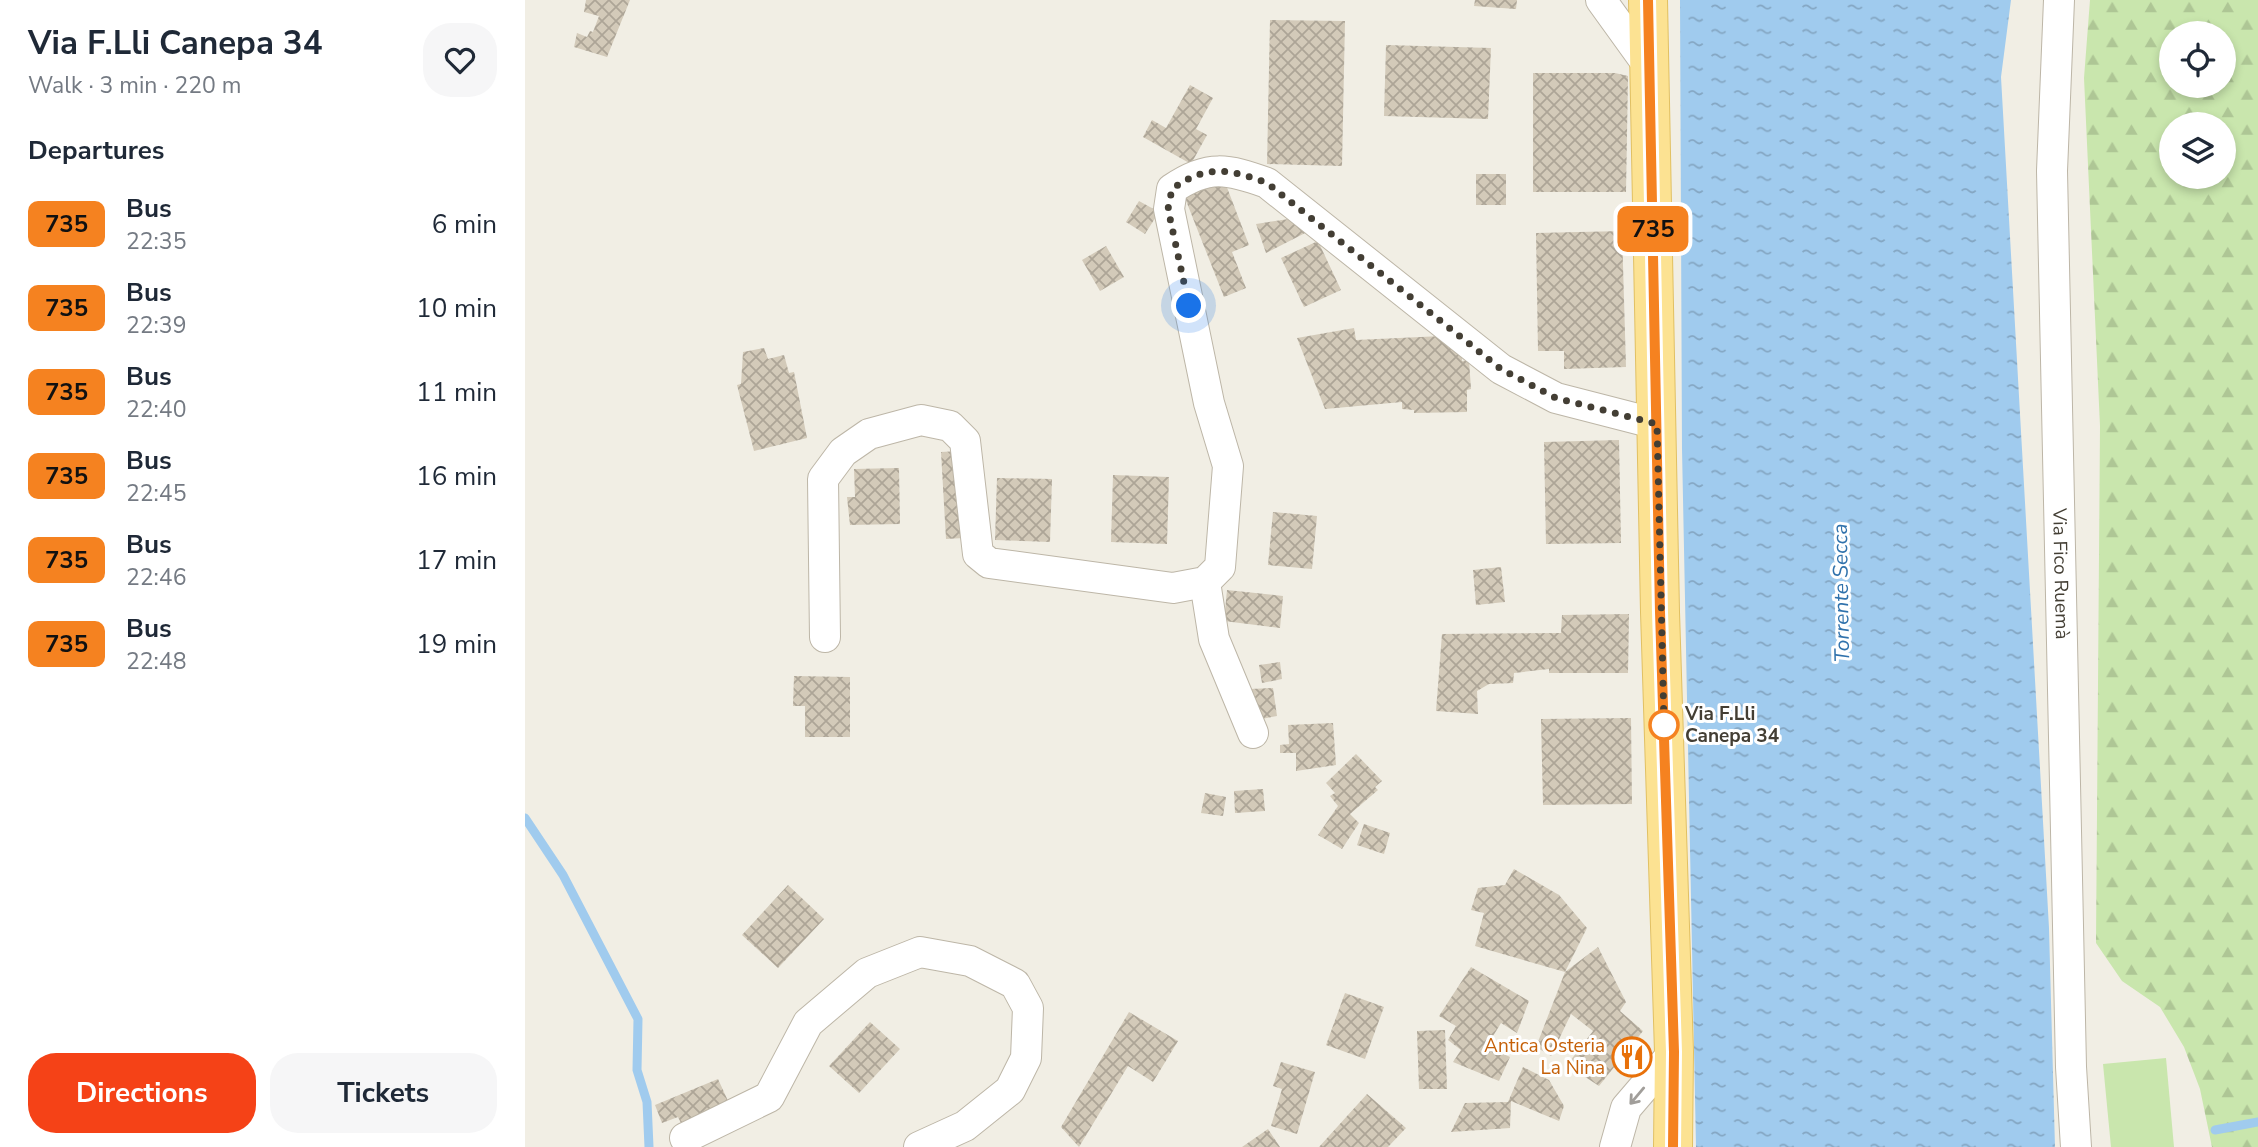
<!DOCTYPE html>
<meta charset="utf-8">
<style>
:root{--surface:#fff;--page:#f6f6f7;--text:#1f2937;--muted:#747a83;--accent:#f54217}
body{margin:0;font-family:"Nunito Sans",sans-serif;background:var(--page);color:var(--text);height:100vh;display:flex;flex-direction:column;font-size:26px;white-space:nowrap}
*{box-sizing:border-box;margin:0}
p{font-size:23px;color:var(--muted)}
.icon{flex:none;width:38px;height:38px;fill:none;stroke:currentColor;stroke-width:2;stroke-linecap:round;stroke-linejoin:round}
.map{position:relative;flex:1;overflow:hidden}
.panel{display:flex;flex-direction:column;background:var(--surface);width:525px}
.panel>*{flex:none}
.badge{padding:0 14px;border-radius:10px;font-size:24px;line-height:46px}
.tools{position:absolute;left:1634px;top:21px;display:grid;gap:14px}
.tools a{display:grid;place-items:center;width:77px;height:77px;border-radius:50%;background:var(--surface);box-shadow:0 4px 10px #0003;font-size:35px}
.you{position:absolute;width:35px;height:35px;margin:-18px;border:5px solid #fff;border-radius:50%;background:#1a73e8;box-shadow:0 0 0 10px #1a73e833}
.map>.badge{position:absolute;translate:-50% -50%;box-shadow:0 0 0 4px #fff}
h2{padding:0 28px;font-size:26px;line-height:63px}
.round{display:grid;place-items:center;flex:none;width:74px;height:74px;border-radius:28px;background:var(--page)}
.headline{display:flex;align-items:center;justify-content:space-between;height:119px;padding:0 28px}
h1{font-size:33px;font-weight:700;line-height:52px}
.cta{display:flex;gap:14px;margin-top:auto;padding:14px 28px}
.cta a{flex:1;height:80px;border-radius:28px;background:var(--accent);color:#fff;font-size:28px;font-weight:700;line-height:80px;text-align:center}
.cta a+a{background:var(--page);color:var(--text)}
ul{padding:0;list-style:none}
li{display:flex;align-items:center;gap:21px;height:84px;padding:0 28px}
li div{flex:1}
li b{display:block;font-size:26px}
li em{font-style:normal}
li .badge{min-width:77px;font-weight:700;text-align:center}
main{display:flex;flex:1;min-height:0}
.map>svg:first-child{display:block}
.forest{fill:url(#forest-firs);fill-rule:evenodd}
.pitch{fill:#c9e6ad}
.water{fill:url(#water-ripples)}
.lines{fill:none;stroke-linecap:round;stroke-linejoin:round}
.stream{stroke:#a0cbee;stroke-width:9}
.building{fill:url(#building-cross-hatch)}
.minor-casing{stroke:#bdb6a7;stroke-width:32}
.major-casing{stroke:#e1c063;stroke-width:40}
.minor{stroke:#fff;stroke-width:30}
.major{stroke:#fce292;stroke-width:38}
.oneway{stroke:#a19e9a}
.line-casing{stroke:#fff;stroke-width:16}
.line{stroke:#f58220;stroke-width:10}
.walk{stroke:#433e34;stroke-width:7;stroke-dasharray:0 12.6}
.stop-dot{fill:#fff;stroke:#f58220;stroke-width:3.5}
.labels{text-anchor:middle;dominant-baseline:central;stroke-width:6;stroke-linejoin:round;paint-order:stroke}
.street-label{font-size:19px;fill:#433e34;stroke:#fff}
.stop-label{font-size:19px;font-weight:bold;fill:#433e34;stroke:#fff;text-anchor:start}
.food-label{font-size:19px;fill:#c56008;stroke:#fff;text-anchor:end}
.water-label{font-size:21px;font-style:italic;fill:#3072ac;stroke:#fff}
</style>
<main>
<section class="panel">
<div class="headline"><div><h1>Via F.Lli Canepa 34</h1><p>Walk · 3 min · 220 m</p></div><a class="round"><svg class="icon" aria-label="heart" viewBox="0 0 24 24"><path d="M12 20l-8-8c-3-5 5-10 8-4 3-6 11-1 8 4z"/></svg></a></div>
<h2>Departures</h2>
<ul>
<li><span class="badge" style="background:#f58220;color:#111">735</span><div><b>Bus</b><p>22:35</p></div><em>6 min</em></li>
<li><span class="badge" style="background:#f58220;color:#111">735</span><div><b>Bus</b><p>22:39</p></div><em>10 min</em></li>
<li><span class="badge" style="background:#f58220;color:#111">735</span><div><b>Bus</b><p>22:40</p></div><em>11 min</em></li>
<li><span class="badge" style="background:#f58220;color:#111">735</span><div><b>Bus</b><p>22:45</p></div><em>16 min</em></li>
<li><span class="badge" style="background:#f58220;color:#111">735</span><div><b>Bus</b><p>22:46</p></div><em>17 min</em></li>
<li><span class="badge" style="background:#f58220;color:#111">735</span><div><b>Bus</b><p>22:48</p></div><em>19 min</em></li>
</ul>
<div class="cta"><a>Directions</a><a>Tickets</a></div>
</section>
<div class="map">
<svg width="1733" height="1147" viewBox="0 0 1733 1147">
<defs>
<pattern id="forest-firs" width="22" height="20" patternUnits="userSpaceOnUse" patternTransform="scale(1.75)"><rect width="22" height="20" fill="#c9e6ad"/><path d="M5 1l3.5 6h-7zM16 11l3.5 6h-7z" fill="#aec695"/></pattern>
<pattern id="water-ripples" width="26" height="14" patternUnits="userSpaceOnUse" patternTransform="scale(1.75)"><rect width="26" height="14" fill="#a0cbee"/><path d="M2 4q2-2 4 0t4 0M15 11q2-2 4 0t4 0" fill="none" stroke="#84a6c2"/></pattern>
<pattern id="building-cross-hatch" width="8" height="8" patternUnits="userSpaceOnUse" patternTransform="scale(1.75)"><rect width="8" height="8" fill="#d3cab9"/><path d="M0 0l8 8M0 8l8-8" fill="none" stroke="#ada597"/></pattern>
</defs>
<rect width="100%" height="100%" fill="#f1eee4"/>
<!-- forest -->
<path class="forest" d="M1565 0H1733V1147H1687L1675 1089 1659 1047 1635 1007 1597 981 1571 943 1575 426 1559 78ZM1647 33H1699V86H1647ZM1647 124H1699V177H1647Z"/>
<!-- pitch -->
<path class="pitch" d="M1641 1058 1649 1147H1586L1578 1064Z"/>
<!-- water -->
<path class="water" d="M1155 0H1486L1476 77 1524 928 1530 1147H1171L1157 449Z"/>
<g class="lines">
<!-- stream -->
<path class="stream" d="M0 818 38 875 113 1019 112 1070 122 1102 124 1147
M1690 1130 1733 1122"/>
</g>
<!-- building -->
<path class="building" d="M61 0H105L82 57 49 47 52 33 62 37 65 31 68 32 74 16 59 12Z
M950 0H992L991 9 949 6Z
M745 20 820 21 817 166 742 164Z
M861 45 966 48 963 119 859 116Z
M1008 73H1090L1103 76 1101 192H1008Z
M665 85 688 98 671 129 682 135 666 164 618 137 627 120 641 128Z
M951 174H981V205H951Z
M698 177 724 245 707 252 721 288 699 297 658 193Z
M614 201 634 212 620 234 601 222Z
M777 217 788 229 741 253 731 224Z
M1097 231 1101 367 1039 369V351H1013L1011 233Z
M793 241 816 290 779 307 756 258Z
M581 246 599 277 575 291 557 260Z
M829 328 831 340 917 336 937 351V361L944 360 946 389 942 390V412L889 413V410L877 409V402L800 409 772 338Z
M239 348 243 359 259 355 264 373 269 372 282 438 229 451 212 385 216 384 218 352Z
M1094 440 1096 543 1021 544 1019 442Z
M434 451 439 538 421 539 416 452Z
M374 468 375 524 325 525 322 497H330L329 469Z
M588 475 644 477 642 544 586 542Z
M472 478 527 479 525 542 470 540Z
M748 512 792 516 787 569 743 565Z
M976 567 980 602 951 605 948 570Z
M702 590 758 596 755 628 699 621Z
M1104 614 1103 673H1024V669L989 673 988 683 964 684 952 691 953 714 911 711 917 634 1036 633 1037 615Z
M755 662 757 679 737 683 734 665Z
M269 676 325 677V737H280V706H268Z
M748 688 752 716 731 720 725 689Z
M1106 718 1107 804 1018 805 1016 719Z
M808 723 811 765 771 771V753H755V745L764 744 763 725Z
M831 754 857 781 850 787 853 790 825 814 834 823 817 849 793 835 813 806 805 796 810 793 801 783Z
M738 789 740 811 710 813 709 791Z
M680 793 701 797 698 816 676 813Z
M839 824 865 833 859 854 832 845Z
M989 869 1034 895 1062 928 1040 972 950 946 959 913 946 910 953 888 980 885Z
M263 885 299 919 253 968 217 935Z
M1073 947 1101 1002 1095 1011 1118 1031 1074 1086 1042 1065 1068 1031 1046 1014 1026 1056 1011 1047 1040 972Z
M946 967 1004 1001 992 1033 976 1023 962 1046 985 1057 974 1081 928 1062 936 1050 923 1040 931 1026 914 1016Z
M820 993 859 1007 840 1059 801 1045Z
M604 1012 653 1041 628 1082 603 1066 554 1147 536 1127Z
M345 1022 375 1049 334 1093 304 1066Z
M920 1030 922 1089H894L892 1031Z
M756 1062 790 1072 772 1134 746 1126 757 1089 748 1086Z
M998 1067 1024 1080 1039 1106 1034 1121 986 1101 985 1128 926 1132 940 1103 983 1102Z
M193 1079 204 1103 156 1123 153 1117 137 1123 130 1105Z
M842 1094 881 1128 863 1147H794Z
M743 1129 755 1147H717Z"/>
<g class="lines">
<!-- minor casing -->
<g class="minor-casing">
<g id="minor">
<path d="M1076 0 1125 68"/>
<path id="s1" d="M1534 0 1527 171 1546 1067 1551 1147"/>
<path d="M680 582 689 639 728 733"/>
<path d="M300 637 298 479 318 452 344 434 396 420 425 426 440 441 453 554 464 563 648 588 680 582 695 567 703 466 684 403 644 209 647 189C683 164 703 169 742 183L976 369 1031 398 1132 424"/>
<path d="M160 1138 244 1097 283 1023 342 973 395 952 445 961 490 984 503 1008 501 1058 485 1090 440 1126 394 1147"/>
<path d="M1090 1147 1101 1108 1149 1052"/>
</g>
</g>
<!-- major casing -->
<g class="major-casing">
<path id="major" d="M1123 0 1135 612 1149 1052 1148 1147"/>
</g>
<!-- minor -->
<use href="#minor" class="minor"/>
<!-- major -->
<use href="#major" class="major"/>
</g>
<!-- one-way arrows -->
<defs><path id="oneway-shaft" d="M-6 0H5M1.5-3L5.5 0L1.5 3" fill="none" stroke-width="1.6" stroke-linecap="round" stroke-linejoin="round" transform="scale(1.75)"/></defs>
<use class="oneway" href="#oneway-shaft" transform="translate(1112 1096) rotate(130)"/>
<g class="lines">
<!-- line casing -->
<g class="line-casing">
<path id="line" d="M1123 0 1135 612 1149 1052 1148 1147"/>
</g>
<!-- line -->
<use href="#line" class="line"/>
<!-- walk -->
<path class="walk" d="M664 306 643 209 647 189C682 164 704 169 742 183L976 369 1031 398 1132 424 1139 725"/>
</g>
<!-- icons -->
<defs>
<g id="restaurant-ring" transform="scale(2.0125)"><circle r="9.5" fill="#fff" stroke="#e8710a" stroke-width="1.5"/><path d="M-5-6h1v4h1v-4h1v4h1v-4h1v5L-1.5 .5V6h-2V.5L-5-1ZM5-6V6H3V1.5H1.5Q1.5-4 5-6Z" fill="#e8710a"/></g>
</defs>
<g fill-rule="evenodd">
<use href="#restaurant-ring" x="1107" y="1057"/>
</g>
<!-- markers -->
<circle class="stop-dot" cx="1139" cy="725" r="14"/>
<g class="labels">
<!-- street labels -->
<g class="street-label">
<text stroke="none"><textPath href="#s1" startOffset="574">Via Fico Ruemà</textPath></text>
</g>
<!-- stop labels -->
<g class="stop-label">
<text x="1160" y="714">Via F.Lli<tspan x="1160" dy="22">Canepa 34</tspan></text>
</g>
<!-- food labels -->
<g class="food-label">
<text x="1080" y="1046">Antica Osteria<tspan x="1080" dy="22">La Nina</tspan></text>
</g>
<!-- water labels -->
<g class="water-label">
<text transform="translate(1316 593) rotate(-91)">Torrente Secca</text>
</g>
</g>
</svg>
<div class="tools">
<a><svg class="icon" aria-label="locate" viewBox="0 0 24 24"><circle cx="12" cy="12" r="6"/><path d="M12 2v4M12 18v4M2 12h4M18 12h4"/></svg></a>
<a><svg class="icon" aria-label="layers" viewBox="0 0 24 24"><path d="M12 4l9 5-9 5-9-5zM3 14l9 5 9-5"/></svg></a>
</div>
<div class="you" style="left:664px;top:306px"></div>
<b class="badge" style="left:1128px;top:229px;background:#f58220;color:#111">735</b>
</div>
</main>
